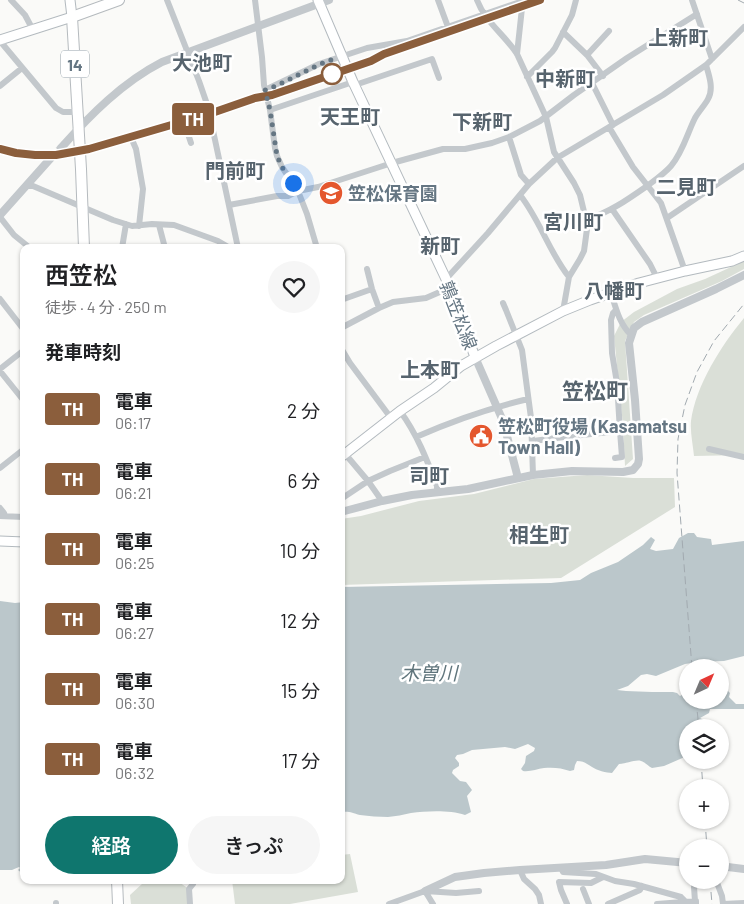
<!DOCTYPE html>
<html lang="ja">
<meta charset="utf-8">
<style>
:root{--surface:#fff;--page:#f6f6f6;--text:#202124;--muted:#757577;--accent:#0f766e}
body{margin:0;font-family:Barlow,"Noto Sans JP",sans-serif;background:var(--page);color:var(--text);height:100vh;display:flex;flex-direction:column;font-size:19px;white-space:nowrap}
*{box-sizing:border-box;margin:0}
p{font-size:16px;color:var(--muted)}
.icon{flex:none;width:28px;height:28px;fill:none;stroke:currentColor;stroke-width:2;stroke-linecap:round;stroke-linejoin:round}
.map{position:relative;flex:1;overflow:hidden}
.drawer{position:absolute;left:20px;top:244px;width:325px;height:640px;display:flex;flex-direction:column;background:var(--surface);border-radius:10px;box-shadow:0 1px 4px #0004}
.drawer>*{flex:none}
.badge{padding:0 10px;border-radius:4px;font-size:18px;line-height:32px}
.needle{width:32px;rotate:44deg}
.tools{position:absolute;left:679px;top:659px;display:grid;gap:10px}
.tools a{display:grid;place-items:center;width:50px;height:50px;border-radius:50%;background:var(--surface);box-shadow:0 1px 4px #0004;font-size:25px}
.you{position:absolute;width:25px;height:25px;margin:-12px;border:4px solid #fff;border-radius:50%;background:#1a73e8;box-shadow:0 0 0 8px #1a73e833}
.map>.badge{position:absolute;translate:-50% -50%;box-shadow:0 0 0 2px #fff}
h2{padding:0 25px;font-size:19px;line-height:45px}
.round{display:grid;place-items:center;flex:none;width:52px;height:52px;border-radius:26px;background:var(--page)}
.overview{display:flex;align-items:center;justify-content:space-between;height:85px;padding:0 25px}
h1{font-size:24px;font-weight:600;line-height:38px}
.cta{display:flex;gap:10px;margin-top:auto;padding:10px 25px}
.cta a{flex:1;height:58px;border-radius:30px;background:var(--accent);color:#fff;font-size:20px;font-weight:600;line-height:58px;text-align:center}
.cta a+a{background:var(--page);color:var(--text)}
ul{padding:0;list-style:none}
li{display:flex;align-items:center;gap:15px;height:70px;padding:0 25px}
li div{flex:1}
li b{display:block;font-size:19px}
li em{font-style:normal}
li .badge{min-width:55px;font-weight:700;text-align:center}
.map>svg:first-child{display:block}
.green{fill:#dadfd7}
.water{fill:#bbc7cb}
.lines{fill:none;stroke-linecap:round;stroke-linejoin:round}
.tertiary-tunnel{stroke:#d5d9db;stroke-width:8;stroke-dasharray:8 4;stroke-linecap:butt}
.secondary-casing{stroke:#b3babf;stroke-width:11}
.primary-casing{stroke:#b5babe;stroke-width:12}
.minor{stroke:#c3c8cc;stroke-width:6}
.tertiary{stroke:#c3c8cc;stroke-width:8}
.secondary{stroke:#fff;stroke-width:9}
.primary{stroke:#fff;stroke-width:10}
.rail{stroke:#a2aab0;stroke-width:1;stroke-dasharray:8 4;stroke-linecap:butt}
.line-casing{stroke:#fff;stroke-width:11}
.line{stroke:#8b5e3c;stroke-width:8}
.walk{stroke:#657683;stroke-width:5;stroke-dasharray:0 9}
.stop-dot{fill:#fff;stroke:#8b5e3c;stroke-width:2.5}
.labels{text-anchor:middle;dominant-baseline:central;stroke-width:5;stroke-linejoin:round;paint-order:stroke}
.shield{fill:#fff;stroke:#939fa8;stroke-width:1}
.shield-label{font-size:16px;font-weight:bold;fill:#657683}
.poi-label{font-size:18px;font-weight:bold;fill:#657683;stroke:#fff;text-anchor:start}
.street-label{font-size:18px;fill:#657683;stroke:#fff}
.water-label{font-size:19px;font-style:italic;fill:#60757c;stroke:#fff}
.quarter-label{font-size:20px;font-weight:bold;fill:#57646e;stroke:#fff}
.district-label{font-size:22px;font-weight:bold;fill:#57646e;stroke:#fff}
</style>
<div class="map">
<svg width="744" height="904" viewBox="0 0 744 904">
<rect width="100%" height="100%" fill="#fafaf8"/>
<!-- green -->
<path class="green" d="M744 261V269L722 281 644 315 634 322 625 341 633 459 625 466 623 425 614 336 621 322 634 312 677 289 705 279Z
M744 318V455L694 456C693 445 690 432 691 421 696 385 721 346 744 318Z
M587 475 633 478H674L675 507 561 578 341 585V519L361 516 419 501 474 494 534 479Z
M350 854 358 892 290 904H235L232 880H341V855Z
M176 880 189 889V904H131L130 895 143 883Z"/>
<!-- water -->
<path class="water" d="M688 533H694L697 537 711 539 712 545 744 541V656L724 661 698 662 685 664 656 676 647 674 641 675 628 686 617 690 626 691 652 692H673L677 693 680 696 687 692V687L688 700H720V688L726 689 730 693 729 697 736 704H744V709H710L709 713 700 718 710 723 708 727 688 728 687 756 664 766 652 768C648 766 645 762 641 761 636 759 626 764 619 764L612 773C607 773 596 770 592 767 587 764 584 761 577 761L575 765 574 770 570 771C562 768 553 767 544 768 537 769 530 772 523 771L521 769 525 763 526 756 534 751 535 748 528 744 515 749 505 747 472 750 463 754 457 755 455 758 459 763V766L453 770 452 773 460 781 466 782 472 790 467 796 471 812 465 815C450 810 427 811 411 813 403 815 396 816 388 817 379 817 369 816 360 815 352 813 350 811 341 812V587L551 583 580 580 591 573 618 562 643 545 651 537 655 540 650 549 656 551 673 549 679 538Z
M0 601 15 603 24 602V875L18 870 20 868 19 867 12 870H0Z"/>
<g class="lines">
<!-- tertiary-tunnel -->
<path class="tertiary-tunnel" d="M50 159 61 148"/>
<!-- secondary casing -->
<g class="secondary-casing">
<path id="secondary" d="M318 0 353 82 446 279 475 357
M0 40 72 17 70 0
M341 457 400 411 434 388 461 366 496 346 563 311 590 300 639 283 685 271 732 261 744 256
M0 541 24 542"/>
</g>
<!-- primary casing -->
<g class="primary-casing">
<path id="primary" d="M84 248 81 169 72 17 119 0
M117 880 118 904"/>
</g>
<!-- minor -->
<path class="minor" d="M11 0 25 15 33 30
M167 0 199 81 208 107 238 248
M255 0 262 57 264 85 270 110 275 148 277 156 282 167 298 191 307 214 317 248
M438 0 448 27
M477 0C485 22 505 35 517 54L546 117 554 152 574 183 580 195 586 220 587 229 584 251 580 259 569 277 563 311
M692 0 712 59
M563 32 587 55 603 76
M0 41 56 108 63 112H78
M517 54 522 8
M587 55 609 31
M527 77 552 52 555 48 572 15 576 0
M592 83 613 125
M355 85 432 59 439 78
M0 86 22 68
M265 90 319 64 367 48 407 41 526 0
M270 110 353 82
M609 127 633 167 661 203 685 271
M509 137 521 175 529 184
M133 142 136 149 143 189 139 226
M191 143 186 128 210 118
M26 186H33L113 220 132 226 152 224 174 225 218 241 230 248
M520 195C540 220 549 252 569 277
M229 205 277 196H288L298 191 318 187 392 163 443 149H465L492 143 509 137 540 121 574 95 627 58 697 14
M612 209 650 264 657 278
M0 217 14 235 30 248
M667 218 744 166
M586 220C610 212 627 200 647 186 655 180 664 174 671 166 683 152 687 134 695 118 699 111 705 105 708 99 714 89 709 75 706 65
M159 225 165 248
M122 248 126 224
M367 269 372 289 379 308
M446 279 488 233 529 184 557 158 663 95 706 65 744 27
M611 293C616 308 619 323 631 335
M0 299 24 330
M341 300 372 289
M503 303 506 310 522 350 531 418 533 475
M616 310 613 313 611 320 612 353 617 383 620 431
M341 328 379 308 393 302 426 298 449 288
M341 348 350 363 391 418
M0 369 24 350
M0 371 24 401
M400 411C417 434 427 460 437 486V492
M416 437C452 421 490 408 528 399
M533 441 572 436 620 431 622 457 615 458
M341 449 368 481 382 501
M709 449 744 457
M0 468 24 449
M341 499 368 481 390 471 425 457
M0 508 4 513 5 516
M0 516 24 517
M561 868 563 872 596 874 615 881 634 884 681 897 686 902
M520 870 524 879 535 889 539 895 541 904
M716 880 722 896 723 904
M583 889 589 904
M425 891 433 904
M695 901 694 887 699 880
M56 903V904
M190 904 189 889 193 884
M389 904 425 891 456 893 479 891
M567 904 561 890 559 882 591 883 603 877
M608 904 640 890 642 886
M657 904 696 901V904
M723 904 744 903"/>
<!-- tertiary -->
<path class="tertiary" d="M61 148C90 115 123 82 162 62L329 0
M0 215 50 159
M475 357 503 421 518 478
M341 512 382 501 412 495 468 489 533 475 572 471 623 472 633 470 638 464 639 459 635 400 629 343 634 328 642 322 716 289 744 275
M720 866 744 869
M425 891 455 877 484 873 520 870 606 865 645 859 688 863"/>
<!-- secondary -->
<use href="#secondary" class="secondary"/>
<!-- primary -->
<use href="#primary" class="primary"/>
<!-- rail -->
<path class="rail" d="M738 0 744 3
M0 149 16 153 35 155H56L89 149 209 114 540 0
M692 668 677 473 678 439 685 405 697 372 714 341 744 304
M696 700 699 728
M701 760 703 788
M705 820 707 848
M710 880 712 904"/>
</g>
<g class="lines">
<!-- line casing -->
<g class="line-casing">
<path id="line" d="M0 149 16 153 35 155H56L89 149 209 114 255 98 272 95 371 61 384 54 540 0"/>
</g>
<!-- line -->
<use href="#line" class="line"/>
<!-- walk -->
<path class="walk" d="M293 183 282 167 277 156 270 110 265 90C288 82 308 68 331 60L332 74"/>
</g>
<!-- icons -->
<defs>
<g id="school-disc" transform="scale(1.25)"><circle r="9.5" fill="#e4572e" stroke="#fff"/><path d="M0-5L7-2L0 1L-7-2ZM-4 1L0 2.5L4 1V4Q0 6-4 4Z" fill="#fff"/></g>
<g id="civic-disc" transform="scale(1.25)"><circle r="9.5" fill="#e4572e" stroke="#fff"/><path d="M-.6-6.5H3V-4.5H.6V-3L4-1V1h2V6H-6V1h2V-1L-.6-3ZM-1.2 2.5V6h2.4V2.5Z" fill="#fff"/></g>
</defs>
<g fill-rule="evenodd">
<use href="#school-disc" x="331" y="193"/>
<use href="#civic-disc" x="481" y="436"/>
</g>
<!-- markers -->
<circle class="stop-dot" cx="332" cy="74" r="10"/>
<g class="labels">
<!-- shield labels -->
<rect class="shield" x="61" y="50.5" width="28" height="27" rx="4"/>
<g class="shield-label">
<text x="75" y="64">14</text>
</g>
<!-- poi labels -->
<g class="poi-label">
<text x="348" y="193">笠松保育園</text>
<text x="498" y="426">笠松町役場 (Kasamatsu<tspan x="498" dy="21">Town Hall)</tspan></text>
</g>
<!-- street labels -->
<g class="street-label">
<text transform="translate(459 315) rotate(69)">鶉笠松線</text>
</g>
<!-- water labels -->
<g class="water-label">
<text x="429" y="672">木曽川</text>
</g>
<!-- quarter labels -->
<g class="quarter-label">
<text x="678" y="37">上新町</text>
<text x="202" y="62">大池町</text>
<text x="565" y="78">中新町</text>
<text x="350" y="116">天王町</text>
<text x="482" y="121">下新町</text>
<text x="235" y="170">門前町</text>
<text x="686" y="186">二見町</text>
<text x="573" y="221">宮川町</text>
<text x="440" y="245">新町</text>
<text x="614" y="290">八幡町</text>
<text x="430" y="369">上本町</text>
<text x="429" y="475">司町</text>
<text x="539" y="534">相生町</text>
</g>
<!-- district labels -->
<g class="district-label">
<text x="595" y="390">笠松町</text>
</g>
</g>
</svg>
<div class="tools">
<a><svg class="needle" viewBox="-14 -14 28 28"><path d="M0-13l5 13h-10z" fill="#e53935"/><path d="M0 13l5-13h-10z" fill="#757577"/></svg></a>
<a><svg class="icon" aria-label="layers" viewBox="0 0 24 24"><path d="M12 4l9 5-9 5-9-5zM3 14l9 5 9-5"/></svg></a>
<a>+</a>
<a>−</a>
</div>
<div class="you" style="left:293px;top:183px"></div>
<b class="badge" style="left:193px;top:119px;background:#8b5e3c;color:#fff">TH</b>
<section class="drawer">
<div class="overview"><div><h1>西笠松</h1><p>徒歩 · 4 分 · 250 m</p></div><a class="round"><svg class="icon" aria-label="heart" viewBox="0 0 24 24"><path d="M12 20l-8-8c-3-5 5-10 8-4 3-6 11-1 8 4z"/></svg></a></div>
<h2>発車時刻</h2>
<ul>
<li><span class="badge" style="background:#8b5e3c;color:#fff">TH</span><div><b>電車</b><p>06:17</p></div><em>2 分</em></li>
<li><span class="badge" style="background:#8b5e3c;color:#fff">TH</span><div><b>電車</b><p>06:21</p></div><em>6 分</em></li>
<li><span class="badge" style="background:#8b5e3c;color:#fff">TH</span><div><b>電車</b><p>06:25</p></div><em>10 分</em></li>
<li><span class="badge" style="background:#8b5e3c;color:#fff">TH</span><div><b>電車</b><p>06:27</p></div><em>12 分</em></li>
<li><span class="badge" style="background:#8b5e3c;color:#fff">TH</span><div><b>電車</b><p>06:30</p></div><em>15 分</em></li>
<li><span class="badge" style="background:#8b5e3c;color:#fff">TH</span><div><b>電車</b><p>06:32</p></div><em>17 分</em></li>
</ul>
<div class="cta"><a>経路</a><a>きっぷ</a></div>
</section>
</div>
